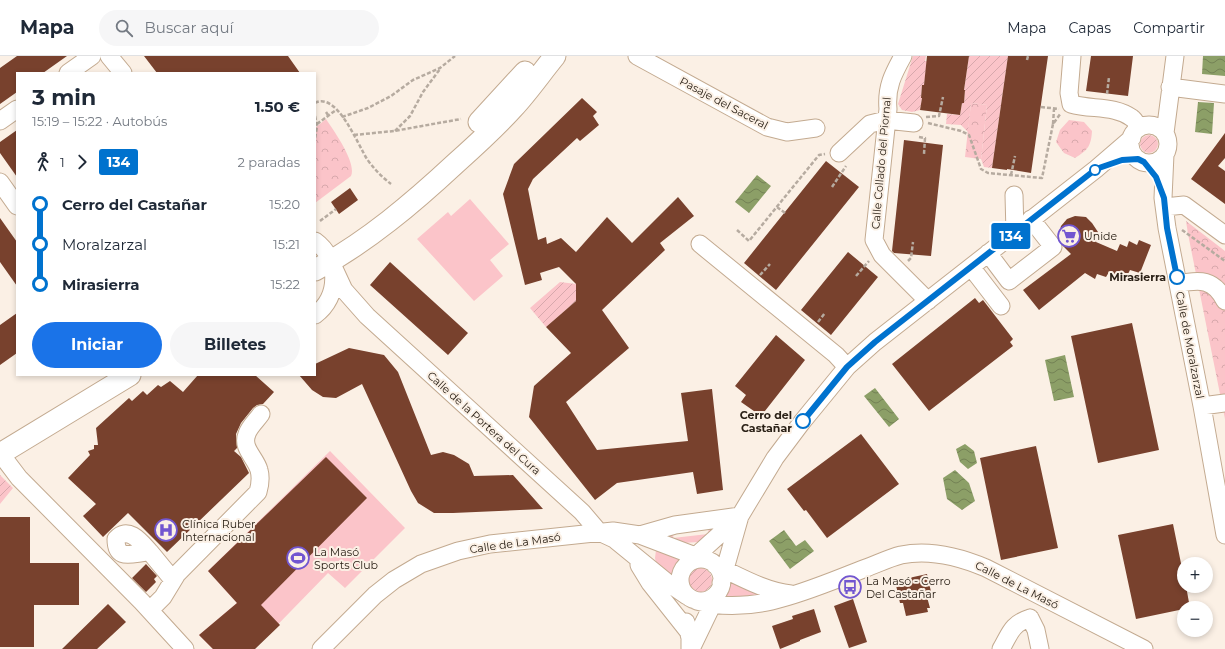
<!DOCTYPE html>
<html lang="es">
<meta charset="utf-8">
<style>
:root{--surface:#fff;--page:#f6f6f7;--text:#1f2937;--muted:#747a83;--line:#e0e1e3;--accent:#1a73e8}
body{margin:0;font-family:Montserrat,sans-serif;background:var(--page);color:var(--text);height:100vh;display:flex;flex-direction:column;font-size:15px;white-space:nowrap}
*{box-sizing:border-box;margin:0}
p{font-size:13px;color:var(--muted)}
.icon{flex:none;width:22px;height:22px;fill:none;stroke:currentColor;stroke-width:2;stroke-linecap:round;stroke-linejoin:round}
.map{position:relative;flex:1;overflow:hidden}
.details{position:absolute;left:16px;top:16px;width:300px;height:304px;display:flex;flex-direction:column;background:var(--surface);border-radius:0px;box-shadow:0 2px 6px #0003}
.details>*{flex:none}
.badge{padding:0 8px;border-radius:3px;font-size:14px;line-height:26px}
.fabs{position:absolute;left:1177px;top:501px;display:grid;gap:8px}
.fabs a{display:grid;place-items:center;width:36px;height:36px;border-radius:50%;background:var(--surface);box-shadow:0 2px 6px #0003;font-size:20px}
.map>.badge{position:absolute;translate:-50% -50%;box-shadow:0 0 0 2px #fff}
.legs{display:flex;align-items:center;gap:6px;height:44px;padding:0 16px;font-size:13px}
.legs p{margin-inline-start:auto}
.headline{display:flex;align-items:center;justify-content:space-between;height:68px;padding:0 16px}
h1{font-size:22px;font-weight:700;line-height:30px}
.primary-button{display:flex;gap:8px;margin-top:auto;padding:8px 16px}
.primary-button a{flex:1;height:46px;border-radius:24px;background:var(--accent);color:#fff;font-size:16px;font-weight:700;line-height:46px;text-align:center}
.primary-button a+a{background:var(--page);color:var(--text)}
ul{padding:0 16px;list-style:none}
li{display:flex;align-items:center;gap:14px;height:40px;font-size:15px}
li i{display:grid;place-items:center;width:6px;height:100%;margin:0 5px;background:currentColor}
li i::after{content:'';width:10px;height:10px;margin:-5px;border:3px solid;border-radius:50%;background:var(--surface)}
li p{margin-inline-start:auto}
li:first-child i{background:linear-gradient(#0000 50%,currentColor 0)}
li:last-child i{background:linear-gradient(currentColor 50%,#0000 0)}
header{display:flex;align-items:center;gap:24px;box-sizing:border-box;height:56px;padding:0 20px;background:var(--surface);border-bottom:1px solid var(--line)}
header strong{font-size:19px}
nav{display:flex;gap:22px;margin-inline-start:auto;font-size:14px}
.search{width:280px;height:36px;background:var(--page);display:flex;align-items:center;gap:10px;box-sizing:border-box;padding:0 14px;border-radius:22px;color:var(--muted);font-size:15px}
.map>svg:first-child{display:block}
.grass{fill:#fbc4c9}
.park{fill:url(#park-crowns)}
.garden{fill:url(#garden-furrows)}
.water{fill:url(#water-waves)}
.building{fill:#78412d}
.lines{fill:none;stroke-linecap:round;stroke-linejoin:round}
.minor-casing{stroke:#c3aa90;stroke-width:19}
.major-casing{stroke:#c3aa90;stroke-width:23}
.path{stroke:#b6aba0;stroke-width:2.5;stroke-dasharray:4 2;stroke-linecap:butt}
.minor{stroke:#fff;stroke-width:17}
.major{stroke:#fff;stroke-width:21}
.line-1-casing{stroke:#fff;stroke-width:9}
.line-1{stroke:#0072ce;stroke-width:6}
.stop-1-dot{fill:#fff;stroke:#0072ce;stroke-width:2}
.labels{text-anchor:middle;dominant-baseline:central;stroke-width:4;stroke-linejoin:round;paint-order:stroke}
.street-label{font-size:11px;fill:#2a2016;stroke:#fbf0e5}
.poi-label{font-size:11px;fill:#2a2016;stroke:#fbf0e5;text-anchor:start}
.stop-label{font-size:11px;font-weight:bold;fill:#2a2016;stroke:#fbf0e5;text-anchor:end}
</style>
<header>
<strong>Mapa</strong>
<div class="search"><svg class="icon" aria-label="search" viewBox="0 0 24 24"><circle cx="10" cy="10" r="6"/><path d="M15 15l6 6"/></svg>Buscar aquí</div>
<nav><a>Mapa</a><a>Capas</a><a>Compartir</a></nav>
</header>
<div class="map">
<svg width="1225" height="593" viewBox="0 0 1225 593">
<defs>
<pattern id="park-crowns" width="20" height="18" patternUnits="userSpaceOnUse"><rect width="20" height="18" fill="#fbc4c9"/><path d="M2 6a3 3 0 1 1 6 0M12 15a3 3 0 1 1 6 0" fill="none" stroke="#d7a8ac"/></pattern>
<pattern id="garden-furrows" width="10" height="10" patternUnits="userSpaceOnUse"><rect width="10" height="10" fill="#fbc4c9"/><path d="M-1 1l2-2M0 10L10 0M9 11l2-2" fill="none" stroke="#d7a8ac"/></pattern>
<pattern id="water-waves" width="16" height="10" patternUnits="userSpaceOnUse"><rect width="16" height="10" fill="#8c9f67"/><path d="M0 5q4-4 8 0t8 0" fill="none" stroke="#738154"/></pattern>
</defs>
<rect width="100%" height="100%" fill="#fbf0e5"/>
<!-- grass -->
<path class="grass" d="M470 143 509 188 490 204 503 220 474 245 417 183 448 156 451 160Z
M330 395 405 472 345 532 328 517 254 593H213L199 579 237 547 208 515Z
M720 468 699 486 681 487 663 481 674 473 673 482 708 478 709 469Z
M656 494 680 504 674 510 672 519 656 507 655 502Z
M730 524 760 536V540L747 542 724 541Z"/>
<!-- park -->
<path class="park" d="M971 47 987 49 981 103 965 101Z
M326 63C334 75 357 107 351 120L315 147V72Z
M1069 64 1084 66 1092 75C1091 90 1088 94 1075 102L1064 97 1056 86 1060 74Z
M1186 165 1225 195V363L1188 178Z"/>
<!-- garden -->
<path class="garden" d="M913 0H926L925 5H927L924 29H922L921 42H922L920 54 912 56 902 54 898 48Z
M969 0H1008L992 112 984 111 981 103 987 49 971 47 968 76 961 69 946 68 947 58 960 59 962 47H964L965 35 964 34Z
M1140 88a9 9 0 1 1 18 0a9 9 0 1 1-18 0Z
M560 226 576 228V245L546 271 530 252Z
M0 419 13 432 0 448Z
M688 524a12 12 0 1 1 24 0a12 12 0 1 1-24 0Z"/>
<!-- water -->
<path class="water" d="M1203 0H1225V20L1202 18Z
M1198 46 1214 47 1212 78 1195 76Z
M757 119 771 130 749 157 735 146Z
M1065 299 1074 341 1054 345 1045 304Z
M875 332 899 363 889 371 864 340Z
M965 388 974 395 977 407 968 413 960 406 956 393Z
M955 414 969 427 975 445 962 454 947 443 943 422Z
M784 474 796 490 805 484 814 495 790 513 769 485Z"/>
<!-- building -->
<path class="building" d="M17 0H67L43 17H17V36L0 48V12Z
M144 0H288L300 17H157Z
M927 0H969L964 34H965L964 47H962L960 59 920 54 922 42H921L922 29H924Z
M1008 0H1048L1031 117 1007 113V114L992 112Z
M1091 0H1133L1128 40 1086 35Z
M582 42 597 56 593 60 599 69 580 85 577 82 533 123 528 133 538 184 546 181 547 188 561 182 576 196 607 161 632 187 678 141 694 160 660 187 665 194 602 254 629 292 566 346 597 394 688 385 681 337 712 333 723 434 697 438 693 416 617 427 595 444 529 361 534 330 571 297 546 271 576 245V228L559 211 540 217 542 224 525 229 503 138 514 108Z
M17 74V121L0 97V86Z
M1225 77V102L1218 110 1225 115V148L1191 123Z
M904 84 943 89 931 200 894 197 892 195Z
M826 105 859 131 776 234 744 207Z
M350 132 358 144 339 158 331 146Z
M1075 160 1086 161 1092 167 1098 176 1096 186 1117 195 1120 188 1127 191 1129 185 1137 189 1139 184 1151 189 1140 217 1130 214 1128 218 1120 215 1118 220 1109 216 1106 221 1097 218 1095 223 1085 217 1039 254 1023 234 1071 198 1063 190 1058 181 1061 170 1067 163Z
M0 162 17 186V230L0 206Z
M848 196 878 221 831 279 801 254Z
M390 206 468 277 448 299 370 229Z
M975 242 979 247 983 244 1013 283 1010 286 1013 290 929 355 892 308Z
M17 257V297L0 309V269Z
M1132 267 1159 394 1098 407 1071 280Z
M776 279 805 304 761 360 741 346 746 339 735 330Z
M349 292 384 299 398 316 431 399 443 396 454 399 469 408 474 420 513 419 543 453 453 457H434L418 447 411 435 362 328 336 342 323 341 312 334 299 319H315V308Z
M198 319H255L274 336 263 348 257 349 253 352 241 367 236 378 237 392 234 395 241 401 249 417 167 496 128 457 103 481 83 460 96 448 68 422 90 399 88 395 94 393V389H98L96 372 129 342 132 345 143 335 147 339 158 329 161 331 170 325 183 336Z
M861 378 899 428 827 482 806 454 804 455 787 433Z
M1036 390 1058 492 1001 504 980 402Z
M326 401 367 442 261 549 280 569 255 593H213L199 579 237 547 208 515Z
M0 461H30V507H79V549H34V591H0Z
M1173 468 1184 522V530H1186L1190 552H1184V553L1136 563 1118 479Z
M146 508 157 520 154 523 156 526 146 536 132 522Z
M927 518 932 540 927 541 930 552H927L928 556 906 560 903 547H900L895 525Z
M853 543 867 586 849 592 834 550Z
M108 548 126 566 97 593H62Z
M814 553 821 576 800 584V585L780 593 772 570 793 563 792 560Z"/>
<g class="lines">
<!-- minor casing -->
<g class="minor-casing">
<path id="minor" d="M109 0 123 17
M637 0 767 71 787 76 816 72
M903 0C893 18 886 31 888 53L874 184 882 199 928 245
M1072 0 1069 37 1071 48C1092 54 1114 49 1132 62 1135 64 1137 69 1139 72
M68 17 92 0
M1170 31 1225 38
M0 65 17 53
M1130 88a19 19 0 1 1 38 0a19 19 0 1 1-38 0Z
M1165 77 1175 0
M839 97 870 68 886 64 914 67
M1165 98 1163 142 1167 172 1202 350 1225 479
M0 126 17 150
M1014 139 1015 177
M1165 151 1184 149 1225 179
M315 185C340 203 340 241 315 259
M700 188 836 299 847 311
M988 197 1009 225 1053 191 1031 163
M331 206 344 234 367 260 582 456 599 476
M971 211 1001 250
M1178 228C1200 223 1214 223 1225 245
M1202 350 1225 347
M0 397 19 422 142 546 185 593
M599 476 614 483 668 527 687 540
M640 479 675 469 740 460
M150 496C134 496 116 507 116 483 128 469 141 486 150 496L173 524
M680 524a21 21 0 1 1 42 0a21 21 0 1 1-42 0Z
M688 507 740 460
M639 509 650 527 688 575
M715 509C739 520 764 535 791 538
M721 527 740 460 775 402 802 366 847 311 875 286 1096 113 1132 82
M697 545C755 561 813 532 866 512 877 508 889 502 901 499 930 493 960 501 986 512L1144 593
M150 554 163 541 177 518 258 436C260 429 261 421 259 414 256 402 241 392 247 378 249 371 257 364 261 358
M1030 562 1036 574 1040 593
M686 566 690 582V593
M321 593 375 539 394 524 421 508 458 495 490 488 613 475 640 479 703 503
M691 593 717 539
M1001 593C1010 578 1011 568 1030 562"/>
</g>
<!-- major casing -->
<g class="major-casing">
<path id="major" d="M479 66 525 16
M315 214C367 186 413 147 456 107 475 90 495 72 513 52 528 36 541 17 555 0
M0 398 130 319"/>
</g>
<!-- path -->
<path class="path" d="M1027 4 1028 0
M1107 38 1109 21
M315 47C337 35 358 89 367 103 374 113 382 121 391 128
M1041 51 1059 53
M326 56 328 59
M315 60 317 70 315 83
M342 61 368 52 391 40 413 24 440 12 455 0
M926 61 939 60 943 41
M928 67 961 75 969 79 981 113 988 117 1042 122 1053 68 1061 57
M317 68 336 54
M1053 68 1054 53
M395 75 410 60 423 36 440 13
M354 79 394 75 461 63
M919 81 925 82 924 98
M1011 119 1015 100
M832 131 846 110
M777 151 785 157
M320 165 336 153
M737 174 749 185 819 99 825 98
M1182 174 1225 205
M908 205 911 202 913 186
M760 219 770 208
M856 220 869 205
M818 266 825 257"/>
<!-- minor -->
<use href="#minor" class="minor"/>
<!-- major -->
<use href="#major" class="major"/>
</g>
<g class="lines">
<!-- line-1 casing -->
<g class="line-1-casing">
<path id="line-1" d="M803 365 847 311 875 286 1096 113 1122 104 1138 103 1144 106 1156 121 1164 142 1167 172 1177 221"/>
</g>
<!-- line-1 -->
<use href="#line-1" class="line-1"/>
</g>
<!-- icons -->
<defs>
<g id="supermarket-ring" transform="scale(1.15)"><circle r="9.5" fill="#fbf0e5" stroke="#7256d0" stroke-width="1.5"/><path d="M-6-5.5h2.5l.6 2H6L4.5 2H-2.5L-4.4-4H-6ZM-1.5 3.2a1.3 1.3 0 1 0 .1 0ZM3 3.2a1.3 1.3 0 1 0 .1 0Z" fill="#7256d0"/></g>
<g id="hospital-ring" transform="scale(1.15)"><circle r="9.5" fill="#fbf0e5" stroke="#7256d0" stroke-width="1.5"/><path d="M-5-5h3v3.5h4V-5h3V5h-3V1.5h-4V5h-3Z" fill="#7256d0"/></g>
<g id="stadium-ring" transform="scale(1.15)"><circle r="9.5" fill="#fbf0e5" stroke="#7256d0" stroke-width="1.5"/><path d="M0-5a6.5 5 0 1 0 0 10a6.5 5 0 1 0 0-10ZM-3.5-1.8h7v3.6h-7Z" fill="#7256d0"/></g>
<g id="bus-ring" transform="scale(1.15)"><circle r="9.5" fill="#fbf0e5" stroke="#7256d0" stroke-width="1.5"/><path d="M-5-6H5V4H4V6H2V4H-2V6H-4V4H-5ZM-3.5-4V0h7V-4ZM-3.5 1.2v1.5H-2V1.2ZM2 1.2v1.5H3.5V1.2Z" fill="#7256d0"/></g>
</defs>
<g fill-rule="evenodd">
<use href="#supermarket-ring" x="1069" y="180"/>
<use href="#hospital-ring" x="166" y="474"/>
<use href="#stadium-ring" x="298" y="502"/>
<use href="#bus-ring" x="850" y="531"/>
</g>
<!-- markers -->
<g class="stop-1-dot">
<circle cx="1095" cy="114" r="5"/>
<circle cx="1177" cy="221" r="7"/>
<circle cx="803" cy="365" r="7"/>
</g>
<g class="labels">
<!-- street labels -->
<g class="street-label">
<text transform="translate(724 47) rotate(28)">Pasaje del Saceral</text>
<text transform="translate(881 107) rotate(-85)">Calle Collado del Piornal</text>
<text transform="translate(1190 289) rotate(79)">Calle de Moralzarzal</text>
<text transform="translate(484 367) rotate(42)">Calle de la Portera del Cura</text>
<text transform="translate(515 487) rotate(-8)">Calle de La Masó</text>
<text transform="translate(1017 529) rotate(27)">Calle de La Masó</text>
</g>
<!-- poi labels -->
<g class="poi-label">
<text x="1084" y="180">Unide</text>
<text x="182" y="468">Clínica Ruber<tspan x="182" dy="13">Internacional</tspan></text>
<text x="314" y="496">La Masó<tspan x="314" dy="13">Sports Club</tspan></text>
<text x="866" y="525">La Masó - Cerro<tspan x="866" dy="13">Del Castañar</tspan></text>
</g>
<!-- stop labels -->
<g class="stop-label">
<text x="1166" y="221">Mirasierra</text>
<text x="792" y="359">Cerro del<tspan x="792" dy="13">Castañar</tspan></text>
</g>
</g>
</svg>
<div class="fabs">
<a>+</a>
<a>−</a>
</div>
<b class="badge" style="left:1011px;top:180px;background:#0072ce;color:#fff">134</b>
<section class="details">
<div class="headline"><div><h1>3 min</h1><p>15:19 – 15:22 · Autobús</p></div><b>1.50 €</b></div>
<div class="legs"><svg class="icon" aria-label="walk" viewBox="0 0 24 24"><circle cx="13" cy="4" r="2"/><path d="M13 8l-2 6 4 7M11 14l-3 7M7 12l3-4h3l4 4"/></svg>1<svg class="icon" aria-label="forward" viewBox="0 0 24 24"><path d="M9 5l7 7-7 7"/></svg><b class="badge" style="background:#0072ce;color:#fff">134</b><p>2 paradas</p></div>
<ul>
<li><i style="color:#0072ce"></i><b>Cerro del Castañar</b><p>15:20</p></li>
<li><i style="color:#0072ce"></i><span>Moralzarzal</span><p>15:21</p></li>
<li><i style="color:#0072ce"></i><b>Mirasierra</b><p>15:22</p></li>
</ul>
<div class="primary-button"><a>Iniciar</a><a>Billetes</a></div>
</section>
</div>
